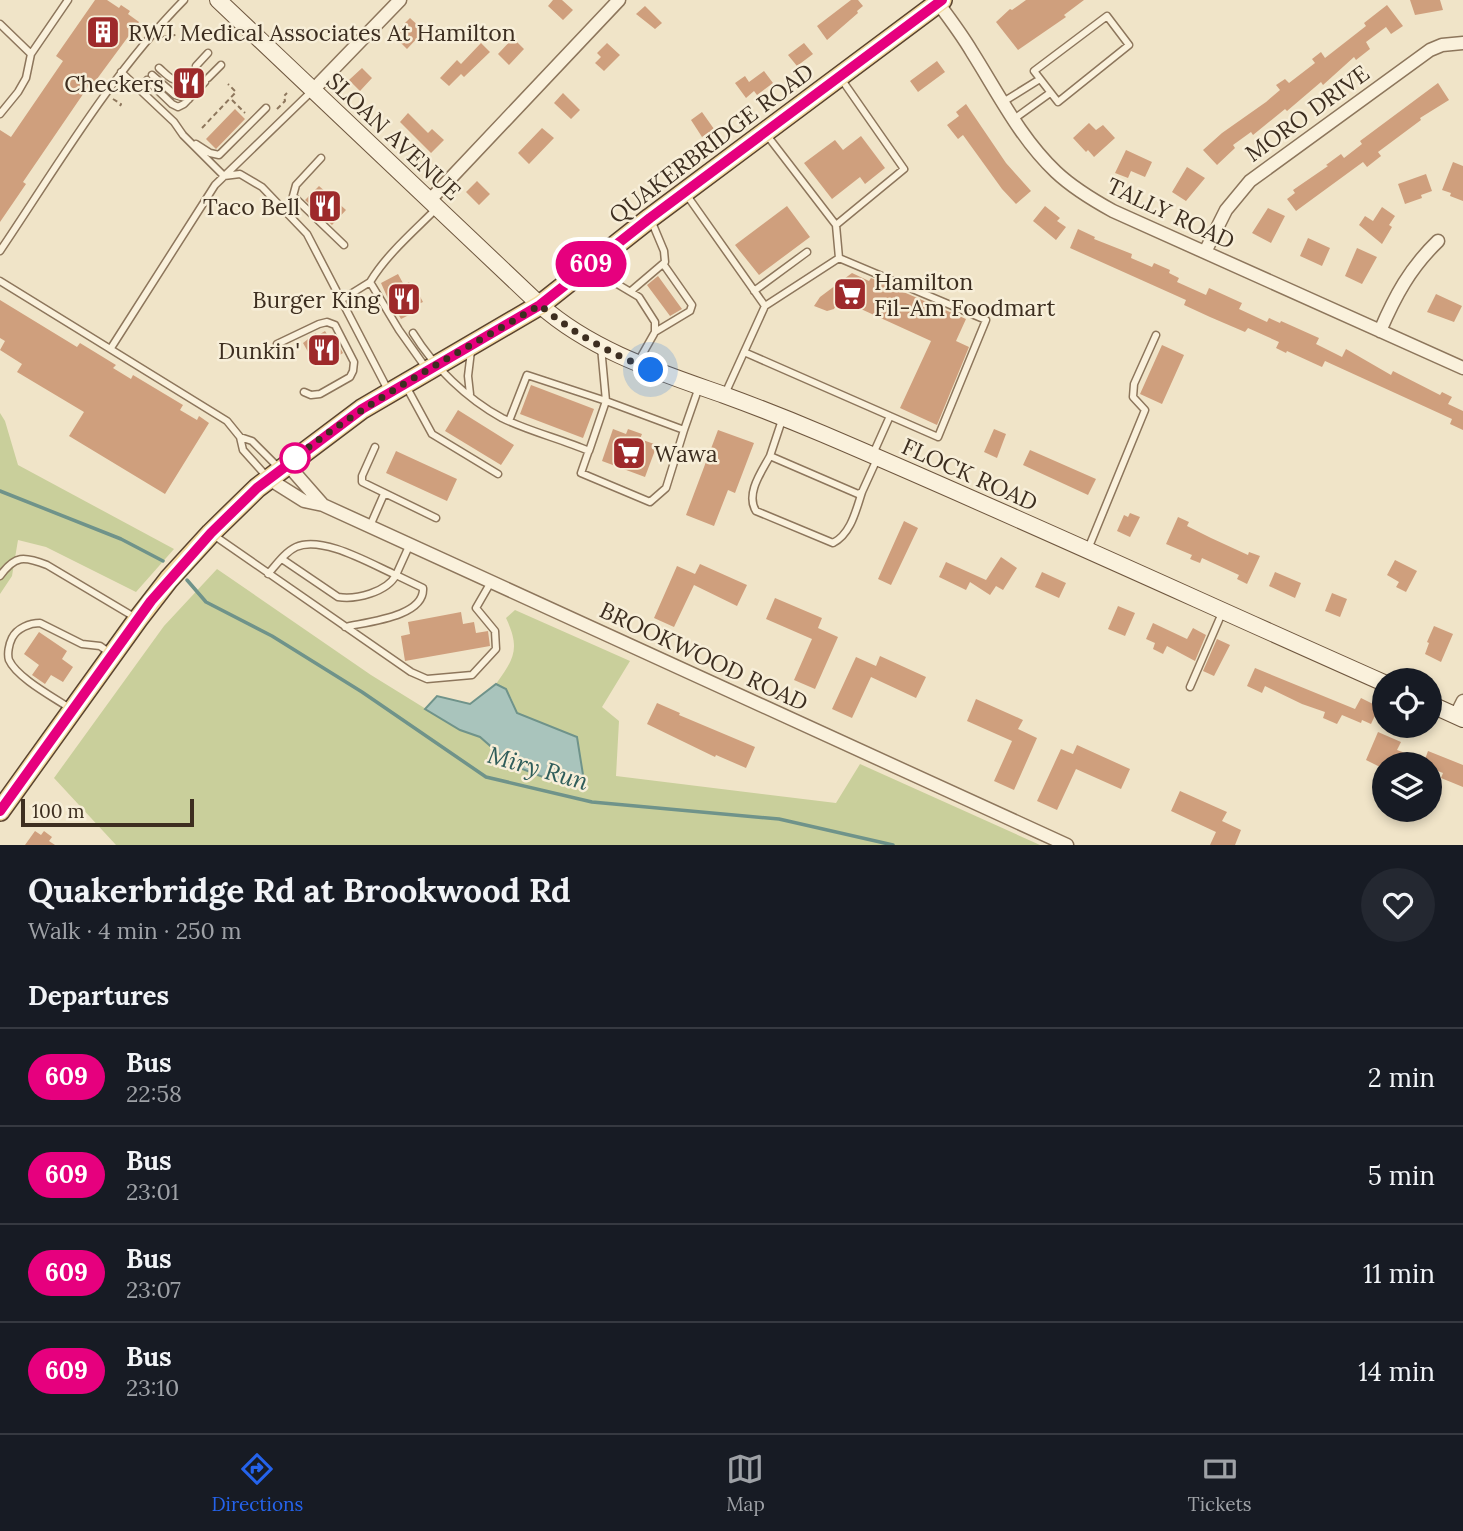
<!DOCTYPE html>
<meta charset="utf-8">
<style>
:root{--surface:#171b24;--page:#242831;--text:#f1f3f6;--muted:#9ea1a6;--line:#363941;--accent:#2563eb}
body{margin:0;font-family:Lora,serif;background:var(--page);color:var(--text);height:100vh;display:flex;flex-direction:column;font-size:26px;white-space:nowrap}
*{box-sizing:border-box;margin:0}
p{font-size:23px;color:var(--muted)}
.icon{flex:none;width:38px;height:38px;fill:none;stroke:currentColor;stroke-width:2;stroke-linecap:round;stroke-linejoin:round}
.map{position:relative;height:845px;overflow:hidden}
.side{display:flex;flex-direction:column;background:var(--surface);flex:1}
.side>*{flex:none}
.badge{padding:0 14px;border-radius:23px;font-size:24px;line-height:46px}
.buttons{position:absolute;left:1372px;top:668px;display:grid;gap:14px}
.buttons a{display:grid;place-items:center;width:70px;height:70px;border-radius:50%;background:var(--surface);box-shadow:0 4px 10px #0003;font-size:35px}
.scale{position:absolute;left:21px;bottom:18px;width:173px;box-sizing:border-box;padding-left:7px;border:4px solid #3d2e20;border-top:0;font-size:19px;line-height:24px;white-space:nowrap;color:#3d2e20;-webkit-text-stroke:5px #f7eed8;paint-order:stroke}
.you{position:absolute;width:35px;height:35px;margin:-18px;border:5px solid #fff;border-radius:50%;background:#1a73e8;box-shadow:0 0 0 10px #1a73e833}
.map>.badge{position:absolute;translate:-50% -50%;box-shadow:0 0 0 4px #fff}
h2{padding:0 28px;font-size:26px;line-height:63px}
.round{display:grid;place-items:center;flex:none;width:74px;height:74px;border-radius:37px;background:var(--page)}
.summary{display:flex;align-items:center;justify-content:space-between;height:119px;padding:0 28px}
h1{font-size:33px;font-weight:700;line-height:52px}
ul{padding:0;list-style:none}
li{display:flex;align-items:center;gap:21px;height:98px;padding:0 28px;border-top:2px solid var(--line)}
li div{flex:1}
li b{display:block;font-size:26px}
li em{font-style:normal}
li .badge{min-width:77px;font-weight:700;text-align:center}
.menu{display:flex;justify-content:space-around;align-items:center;height:98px;border-top:2px solid var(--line);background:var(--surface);font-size:19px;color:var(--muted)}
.menu a{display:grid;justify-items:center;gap:4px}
.menu .current{color:var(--accent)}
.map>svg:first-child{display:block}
.green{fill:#c9cf9b}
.water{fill:#a9c4bc;stroke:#6f938a;stroke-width:2}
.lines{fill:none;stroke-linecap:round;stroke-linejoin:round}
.stream{stroke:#6f938a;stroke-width:3.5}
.building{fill:#cf9f7d}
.lane-casing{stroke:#8d765c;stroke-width:9}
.street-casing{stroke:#8d765c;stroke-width:15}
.secondary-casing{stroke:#6f573f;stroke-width:18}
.primary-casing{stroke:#5b4430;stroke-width:22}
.path{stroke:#8d765c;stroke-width:2;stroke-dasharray:5 3.5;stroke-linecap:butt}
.lane{stroke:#faf1dc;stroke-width:6}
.street{stroke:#faf1dc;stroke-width:12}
.secondary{stroke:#faf1dc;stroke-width:16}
.primary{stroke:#f3d9a0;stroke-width:19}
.line-casing{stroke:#fff;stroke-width:16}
.line{stroke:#e6007e;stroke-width:10}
.walk{stroke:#3d2e20;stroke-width:7;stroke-dasharray:0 12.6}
.stop-dot{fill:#fff;stroke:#e6007e;stroke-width:3.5}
.labels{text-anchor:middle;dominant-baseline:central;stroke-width:5;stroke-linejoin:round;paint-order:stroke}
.poi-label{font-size:23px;fill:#3d2e20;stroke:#f7eed8;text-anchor:end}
.street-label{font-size:23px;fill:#3d2e20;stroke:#f7eed8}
.water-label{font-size:24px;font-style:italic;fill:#2f5d5a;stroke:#f7eed8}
</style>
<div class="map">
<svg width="1463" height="845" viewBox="0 0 1463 845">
<rect width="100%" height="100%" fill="#f0e4c8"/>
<!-- green -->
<path class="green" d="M0 413 5 421 18 465 174 549 136 592 46 547 18 540 12 576 0 594Z
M217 569 371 675 460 730 480 737 512 765C515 738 526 698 496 684 515 658 520 648 506 618L515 610 630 661 602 707 619 721 616 776 836 803 860 764 1040 845H116L54 778 164 626Z"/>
<!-- water -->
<path class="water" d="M496 684 506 689 517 713 577 737 584 781 548 779 512 765 480 737 460 730 425 709 437 696 470 704Z"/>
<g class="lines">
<!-- stream -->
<path class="stream" d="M0 491 121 539 163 561
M187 580 206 602 272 636 362 692 486 777 592 802 779 819 893 845"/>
</g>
<!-- building -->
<path class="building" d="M95 0H107L119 8 121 5 130 11 128 14 139 22 94 83 92 81 23 182 26 184 0 222V130L11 137 63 61 56 56Z
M553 0H562L573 10 563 20 548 6Z
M851 0H858L863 6 857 11 858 13 827 40 817 26Z
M1026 0H1084L1064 15 1066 17 1018 50 996 22 1010 9 1012 10Z
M1410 0H1440L1443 10 1415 15Z
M1387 5 1403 26 1391 34 1386 27 1366 42 1370 49 1356 60 1354 57 1323 85 1321 82 1287 111 1285 109 1253 135 1251 132 1233 145 1235 148 1217 165 1203 150 1222 133 1266 102 1280 90 1276 85 1285 79 1289 83 1315 63 1312 59 1321 52 1325 58 1366 26 1364 23Z
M645 6 662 23 655 29 636 14Z
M410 18 424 31 407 49 393 35Z
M513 38 524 49 509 65 498 54Z
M481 43 490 52 464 77 461 74 449 86 440 78 457 60 461 64Z
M607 43 620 55 604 71 595 63 601 57 597 53Z
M804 43 813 54 797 66 788 55Z
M937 61 945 72 918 92 910 81Z
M362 68 372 78 360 91 349 80Z
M764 71 773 83 757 95 754 91 746 98 735 83 745 76 749 82Z
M1438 83 1449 100 1420 118 1421 120 1378 152 1381 156 1367 167 1363 162 1296 211 1287 199 1295 193 1293 190 1328 166 1326 165 1341 154 1344 158 1362 144 1360 141Z
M563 93 580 110 571 119 554 103Z
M966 104 1006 163 1031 191 1016 204 1002 189 963 135 958 139 947 125 959 116 956 112Z
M235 109 245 119 216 149 206 139Z
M702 112 714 129 702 137 691 120Z
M408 113 428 133 432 129 444 140 431 153 400 122Z
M1089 123 1096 130 1103 125 1115 138 1094 157 1088 150 1086 152 1073 138Z
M542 128 554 138 529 164 518 153Z
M861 136 885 168 865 184 860 177 832 199 804 163 835 140 843 150Z
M1126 150 1152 162 1145 177 1131 171 1128 178 1115 173Z
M1453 162 1463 166V201L1450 196 1451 193 1442 190Z
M1187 167 1205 178 1186 201 1172 192Z
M1426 174 1432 191 1421 195 1422 198 1405 204 1398 184Z
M477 181 490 194 479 205 466 192Z
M319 186 346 210 332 225 305 200Z
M787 206 810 237 759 275 735 245Z
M1045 206 1060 218 1057 221 1066 227 1056 240 1033 221Z
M1382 207 1395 216 1389 225 1392 227 1382 244 1359 225 1365 216 1373 221Z
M1268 208 1285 216 1271 243 1252 233Z
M1078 229 1095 237 1094 239 1132 254 1131 258 1152 267 1154 263 1170 270 1169 273 1179 278 1177 282 1206 295 1209 288 1242 303 1239 309 1267 322 1269 318 1280 323 1281 321 1319 338 1316 344 1342 357 1346 349 1391 375 1393 371 1440 395 1442 392 1452 397 1448 404 1463 411V430L1450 424 1452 419 1325 361 1322 367 1287 351 1286 353 1276 348 1279 342 1248 328 1245 332 1210 317 1184 305 1186 300 1070 248Z
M1308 238 1330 248 1322 266 1300 256Z
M1357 248 1377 257 1362 284 1345 276Z
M852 273 869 281 871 278 966 319 956 341 969 347 937 425 900 408 931 341 839 299 834 309 827 311 814 306 820 297Z
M398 274 404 285 409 282 414 290 416 289 423 302 412 307 415 312 401 319 395 309 393 310 381 283Z
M658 276 682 309 670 316 647 285Z
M1436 294 1462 306 1454 322 1427 312Z
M0 300 77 347 80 343 116 365 113 368 131 379 133 375 183 405 180 410 197 420 199 416 209 423 165 494 69 436 84 412 17 372 22 364 0 350 5 341 0 338Z
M325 331 334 346 338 344 343 353 335 358 332 353 315 364 303 343 316 333 317 336Z
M1162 345 1184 355 1162 404 1140 394Z
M531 385 594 409 583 438 520 414Z
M458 410 514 445 501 465 445 431Z
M613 429 626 434 628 429 642 434 640 439 657 445 645 477 602 461Z
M994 429 1006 434 997 458 984 452Z
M718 430 754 443 735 493 728 490 714 526 686 515Z
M1030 450 1096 479 1088 495 1023 465Z
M396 451 457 479 447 501 386 473Z
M1130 513 1140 517 1130 537 1117 531 1124 515 1128 517Z
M1178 517 1189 522 1187 526 1211 538 1248 555 1249 552 1260 556 1247 584 1237 579 1239 575 1202 558 1200 563 1190 559 1192 555 1166 544Z
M904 521 918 528 891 585 878 579Z
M1001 557 1017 568 1003 590 996 586 990 595 970 582 966 590 939 577 946 562 986 580Z
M1395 560 1417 571 1406 592 1396 587 1399 582 1387 575Z
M700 564 747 585 737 606 694 585 674 627 654 618 677 566 695 574Z
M1042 572 1066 583 1059 598 1035 587Z
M1275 572 1301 583 1295 598 1269 586Z
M1332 593 1347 599 1340 617 1325 611Z
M775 598 822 618 818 628 838 637 815 689 794 680 812 639 766 619Z
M1118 606 1135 613 1125 636 1108 629Z
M461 612 463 624 474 622 476 633 488 631 490 646 405 661 401 636 410 634 408 622Z
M1153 623 1187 639 1193 628 1206 635 1195 661 1167 646 1163 654 1153 649 1155 643 1146 639Z
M1434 626 1453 634 1441 662 1425 654 1429 643 1427 642Z
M39 632 67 651 62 659 73 667 63 682 51 675 45 684 32 675 39 665 24 654Z
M1217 639 1230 645 1214 676 1203 671Z
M880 656 926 677 916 698 871 677 852 718 832 709 856 657 876 666Z
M1255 668 1355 709 1361 698 1379 707 1371 724 1362 720 1361 723 1342 715 1337 724 1323 718 1325 712 1302 704 1265 686 1262 693 1247 686Z
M976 699 1023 720 1018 729 1037 738 1014 790 994 781 1012 741 967 721Z
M657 703 680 713 679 715 755 747 746 768 716 755 715 757 647 724Z
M1378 732 1401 742 1397 750 1408 754 1404 765H1384V769L1366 760Z
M1077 745 1130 769 1121 789 1076 769 1057 810 1037 801 1061 749 1073 754Z
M1428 751 1463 765V787L1441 778 1443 773 1430 768V765H1423Z
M1180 791 1227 812 1222 821 1241 830 1235 845H1210L1216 832 1171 811Z
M35 831 41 835 44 831 52 837 49 841 55 845H25Z"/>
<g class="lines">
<!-- lane casing -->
<g class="lane-casing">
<path id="lane" d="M1107 16 1129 45 1058 102 1034 71Z
M0 24 31 54
M196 66 208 53
M159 68C167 75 172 82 183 81L192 71
M121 72 174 122 183 135 224 176 240 174 262 187 307 234 389 392
M152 75 175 95 189 99
M208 78 221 65
M147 80 172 104 178 107 184 104 205 82
M1003 102 1040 79
M0 114 18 92 26 78 31 54 68 0
M1014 119 1050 93
M196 144 210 153 219 155 266 108
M321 158 296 185 293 196 344 245
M686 194 765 306 839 258 836 225 766 134
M836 225 904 169 842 80
M0 251C58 165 111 74 184 0
M839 258 986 320 938 437 890 416
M592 269 639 297 655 322V332L638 362
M0 281 227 421 240 437 243 450 268 478
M631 291 665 262 664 251 651 220
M754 291 807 252
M341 300 370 282
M655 332 690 311 692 305 664 265
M413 333C434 367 467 399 502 418 528 431 561 439 589 451L606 401 684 430 699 387
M277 344 319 324 327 322 335 325 354 362 353 371 350 377 320 394 311 395 304 392
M111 348 215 185 313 90
M744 352 890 416 873 454
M426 368 399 330 370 282C387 254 413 232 436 209
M407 388 432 434 498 474
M470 394 468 376 471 351
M725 394 765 306
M782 420 770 456 858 494 862 492 877 459
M509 421 527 375 606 401 601 347
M240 437 252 441 279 468
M375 447 362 476V482L436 518
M589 450 581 473 650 502 666 488 684 430
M770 456C762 471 745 494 756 511L833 543C851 534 856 510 862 492
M370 526 384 494
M212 534 411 672 427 679 472 675 496 649 495 631 476 608 491 582
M1088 549 1145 410 1133 397 1134 384 1156 335
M282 559 338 597C356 600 387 592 396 575L423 588C425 617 366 622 345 627
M268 574C276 565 285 552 296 547 322 535 371 564 396 575L410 544
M0 576C15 555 24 556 47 565L136 618
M1190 687 1222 613
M71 709C55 698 17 678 9 660 7 654 9 644 12 638 17 628 30 623 40 623L82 644 100 646 110 653"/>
</g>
<!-- street casing -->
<g class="street-casing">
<path id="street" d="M938 3C950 19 962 35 972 52 998 93 1020 138 1056 172 1073 188 1093 200 1113 211L1463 368
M313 90 400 0
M430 200 619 0
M1205 252 1226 210 1250 181 1430 50 1442 45 1463 43
M1380 331C1395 296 1410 268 1438 241
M287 464 323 505
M269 479 304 501 323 505 1067 845
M1456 715 1463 701"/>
</g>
<!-- secondary casing -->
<g class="secondary-casing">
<path id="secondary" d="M218 0 540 305C592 351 659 372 724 395 757 407 790 420 823 434 1011 514 1197 600 1384 683
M1430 704 1463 719"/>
</g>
<!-- primary casing -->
<g class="primary-casing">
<path id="primary" d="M0 811 138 619 169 579 211 533 257 488 362 409 540 305 650 218 942 0"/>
</g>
<!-- path -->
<path class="path" d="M162 37 176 35
M113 99 121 104 120 106
M232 100 245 113
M277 109 285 101 284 96 287 93
M202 128 236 92 228 84"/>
<!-- lane -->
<use href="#lane" class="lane"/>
<!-- street -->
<use href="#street" class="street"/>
<!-- secondary -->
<use href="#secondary" class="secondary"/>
<!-- primary -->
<use href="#primary" class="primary"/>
</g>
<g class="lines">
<!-- line casing -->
<g class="line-casing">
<path id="line" d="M0 811 151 601 211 533 257 488 362 409 540 305 650 218 942 0"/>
</g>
<!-- line -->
<use href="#line" class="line"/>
<!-- walk -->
<path class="walk" d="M295 458 287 464C365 401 454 356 540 305 572 333 612 354 651 370"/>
</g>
<!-- icons -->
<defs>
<g id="building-square" transform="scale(1.75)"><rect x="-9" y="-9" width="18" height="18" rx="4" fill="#9e2a2b" stroke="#f7eed8"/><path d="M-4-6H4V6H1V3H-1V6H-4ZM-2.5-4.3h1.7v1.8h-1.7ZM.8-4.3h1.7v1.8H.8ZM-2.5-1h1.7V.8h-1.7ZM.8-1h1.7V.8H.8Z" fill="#fff"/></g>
<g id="restaurant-square" transform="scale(1.75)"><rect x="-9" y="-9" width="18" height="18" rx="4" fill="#9e2a2b" stroke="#f7eed8"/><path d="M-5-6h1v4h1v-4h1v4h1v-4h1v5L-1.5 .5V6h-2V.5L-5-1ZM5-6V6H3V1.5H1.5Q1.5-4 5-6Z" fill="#fff"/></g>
<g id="supermarket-square" transform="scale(1.75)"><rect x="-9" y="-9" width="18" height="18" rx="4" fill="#9e2a2b" stroke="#f7eed8"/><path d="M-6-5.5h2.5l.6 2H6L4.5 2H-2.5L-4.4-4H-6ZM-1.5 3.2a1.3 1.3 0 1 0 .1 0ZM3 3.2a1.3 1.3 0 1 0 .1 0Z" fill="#fff"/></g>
</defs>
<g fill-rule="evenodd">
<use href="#building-square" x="103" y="32"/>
<use href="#restaurant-square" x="189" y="83"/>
<use href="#restaurant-square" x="325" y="206"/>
<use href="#supermarket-square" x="850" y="294"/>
<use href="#restaurant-square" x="404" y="299"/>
<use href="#restaurant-square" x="324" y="350"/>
<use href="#supermarket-square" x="629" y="453"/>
</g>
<!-- markers -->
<circle class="stop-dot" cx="295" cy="458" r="14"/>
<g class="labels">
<!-- poi labels -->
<g class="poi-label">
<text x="128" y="32" text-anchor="start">RWJ Medical Associates At Hamilton</text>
<text x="164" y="83">Checkers</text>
<text x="300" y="206">Taco Bell</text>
<text x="874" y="281" text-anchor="start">Hamilton<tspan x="874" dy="26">Fil-Am Foodmart</tspan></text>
<text x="380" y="299">Burger King</text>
<text x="300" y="350">Dunkin'</text>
<text x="654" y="453" text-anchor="start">Wawa</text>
</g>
<!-- street labels -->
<g class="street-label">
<text transform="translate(1307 113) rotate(-36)">MORO DRIVE</text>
<text transform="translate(394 136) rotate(43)">SLOAN AVENUE</text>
<text transform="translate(711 143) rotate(-37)">QUAKERBRIDGE ROAD</text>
<text transform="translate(1171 213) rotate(25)">TALLY ROAD</text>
<text transform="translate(970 474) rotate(24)">FLOCK ROAD</text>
<text transform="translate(704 656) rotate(25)">BROOKWOOD ROAD</text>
</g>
<!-- water labels -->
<g class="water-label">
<text transform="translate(538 768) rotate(16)">Miry Run</text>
</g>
</g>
</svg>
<div class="buttons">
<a><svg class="icon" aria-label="locate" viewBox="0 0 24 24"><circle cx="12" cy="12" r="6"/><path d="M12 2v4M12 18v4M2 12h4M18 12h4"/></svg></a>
<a><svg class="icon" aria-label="layers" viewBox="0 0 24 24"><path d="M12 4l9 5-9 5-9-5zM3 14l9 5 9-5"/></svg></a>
</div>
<div class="scale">100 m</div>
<div class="you" style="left:651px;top:370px"></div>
<b class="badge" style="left:591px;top:264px;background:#e6007e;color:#fff">609</b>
</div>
<section class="side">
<div class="summary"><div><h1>Quakerbridge Rd at Brookwood Rd</h1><p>Walk · 4 min · 250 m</p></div><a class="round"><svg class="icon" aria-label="heart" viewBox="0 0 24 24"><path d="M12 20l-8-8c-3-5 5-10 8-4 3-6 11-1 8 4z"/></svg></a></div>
<h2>Departures</h2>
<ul>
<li><span class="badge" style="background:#e6007e;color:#fff">609</span><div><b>Bus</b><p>22:58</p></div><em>2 min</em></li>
<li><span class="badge" style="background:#e6007e;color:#fff">609</span><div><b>Bus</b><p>23:01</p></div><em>5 min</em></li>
<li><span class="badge" style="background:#e6007e;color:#fff">609</span><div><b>Bus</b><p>23:07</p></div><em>11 min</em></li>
<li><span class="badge" style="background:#e6007e;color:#fff">609</span><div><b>Bus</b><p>23:10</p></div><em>14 min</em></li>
</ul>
</section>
<nav class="menu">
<a class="current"><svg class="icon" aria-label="directions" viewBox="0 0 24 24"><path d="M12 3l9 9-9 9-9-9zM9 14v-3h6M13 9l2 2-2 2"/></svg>Directions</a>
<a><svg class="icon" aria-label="map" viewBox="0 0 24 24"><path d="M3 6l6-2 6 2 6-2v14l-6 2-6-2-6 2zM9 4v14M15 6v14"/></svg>Map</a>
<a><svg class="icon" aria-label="tickets" viewBox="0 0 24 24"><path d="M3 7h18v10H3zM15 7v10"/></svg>Tickets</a>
</nav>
